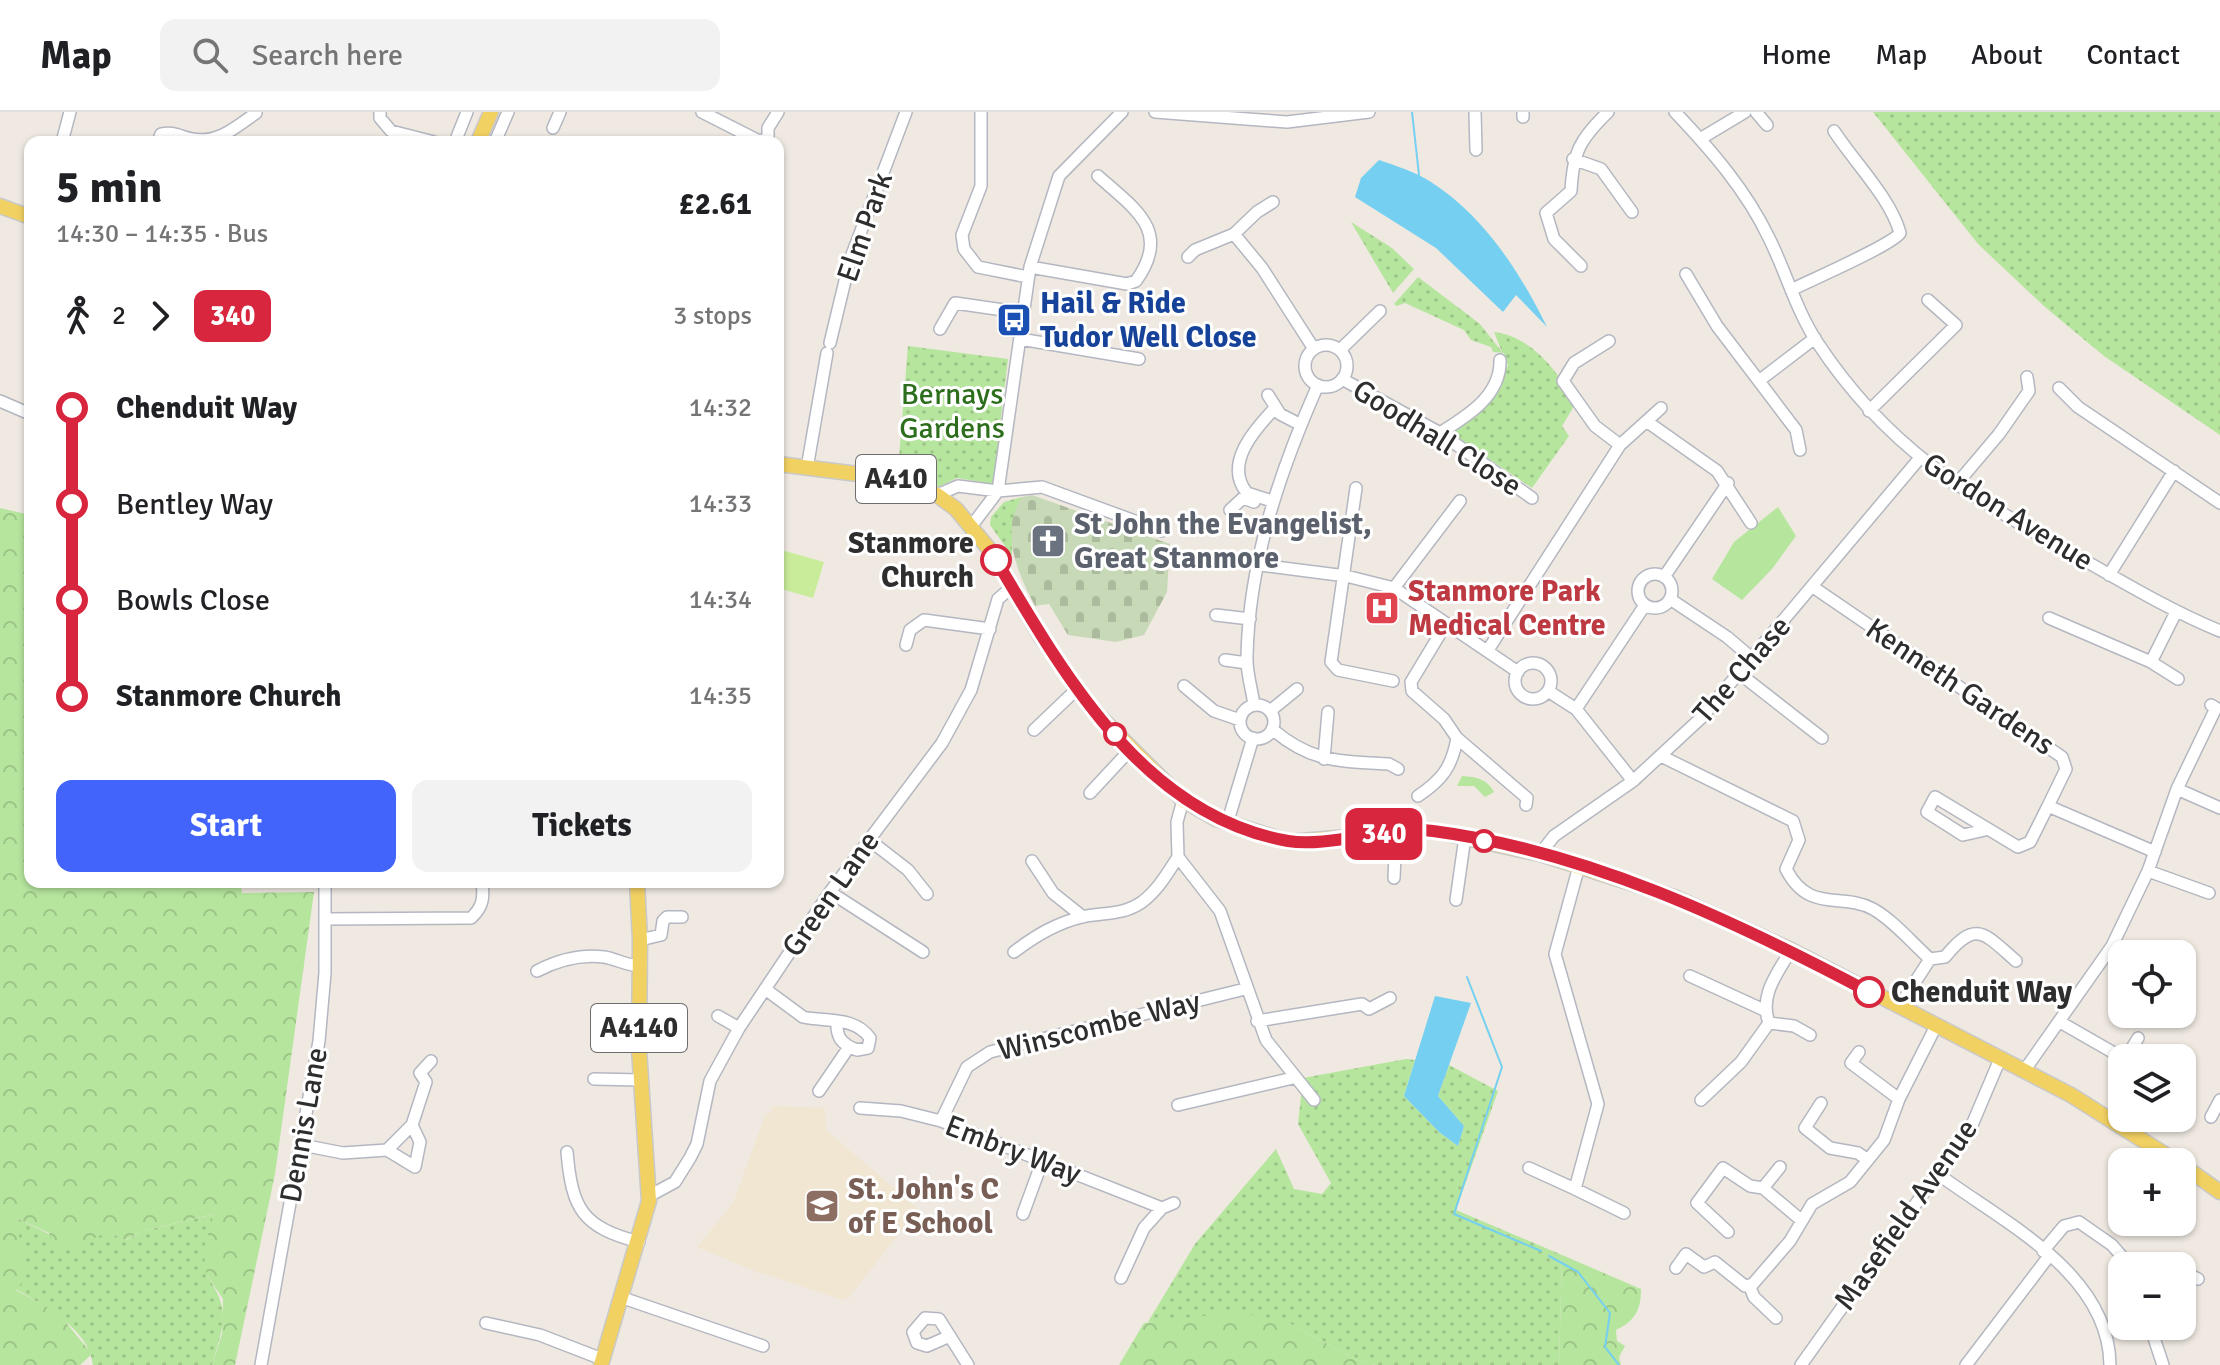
<!DOCTYPE html>
<meta charset="utf-8">
<style>
:root{--surface:#fff;--page:#f2f2f2;--text:#202124;--muted:#757577;--line:#e0e0e0;--accent:#4264fb}
body{margin:0;font-family:Signika,sans-serif;background:var(--page);color:var(--text);height:100vh;display:flex;flex-direction:column;font-size:30px;white-space:nowrap}
*{box-sizing:border-box;margin:0}
p{font-size:26px;color:var(--muted)}
.icon{flex:none;width:44px;height:44px;fill:none;stroke:currentColor;stroke-width:2;stroke-linecap:round;stroke-linejoin:round}
.map{position:relative;flex:1;overflow:hidden}
.side{position:absolute;left:24px;top:24px;width:760px;height:752px;display:flex;flex-direction:column;background:var(--surface);border-radius:16px;box-shadow:0 2px 6px #0004}
.side>*{flex:none}
.badge{padding:0 16px;border-radius:12px;font-size:28px;line-height:52px}
.tools{position:absolute;left:2108px;top:828px;display:grid;gap:16px}
.tools a{display:grid;place-items:center;width:88px;height:88px;border-radius:16px;background:var(--surface);box-shadow:0 2px 6px #0004;font-size:40px}
.map>.badge{position:absolute;translate:-50% -50%;box-shadow:0 0 0 4px #fff}
.legs{display:flex;align-items:center;gap:12px;height:88px;padding:0 32px;font-size:26px}
.legs p{margin-inline-start:auto}
.headline{display:flex;align-items:center;justify-content:space-between;height:136px;padding:0 32px}
h1{font-size:44px;font-weight:700;line-height:60px}
.button{display:flex;gap:16px;margin-top:auto;padding:16px 32px}
.button a{flex:1;height:92px;border-radius:16px;background:var(--accent);color:#fff;font-size:32px;font-weight:700;line-height:92px;text-align:center}
.button a+a{background:var(--page);color:var(--text)}
ul{padding:0 32px;list-style:none}
li{display:flex;align-items:center;gap:28px;height:96px;font-size:30px}
li i{display:grid;place-items:center;width:12px;height:100%;margin:0 10px;background:currentColor}
li i::after{content:'';width:20px;height:20px;margin:-10px;border:6px solid;border-radius:50%;background:var(--surface)}
li p{margin-inline-start:auto}
li:first-child i{background:linear-gradient(#0000 50%,currentColor 0)}
li:last-child i{background:linear-gradient(currentColor 50%,#0000 0)}
header{display:flex;align-items:center;gap:48px;box-sizing:border-box;height:112px;padding:0 40px;background:var(--surface);border-bottom:2px solid var(--line)}
header strong{font-size:38px}
nav{display:flex;gap:44px;margin-inline-start:auto;font-size:28px}
.search{width:560px;height:72px;background:var(--page);display:flex;align-items:center;gap:20px;box-sizing:border-box;padding:0 28px;border-radius:16px;color:var(--muted);font-size:30px}
.map>svg:first-child{display:block}
.education{fill:#f0e6d1}
.grass{fill:url(#grass-dots)}
.forest{fill:url(#forest-crowns)}
.cemetery{fill:url(#cemetery-stones)}
.park{fill:#b6e59e}
.pitch{fill:#c9ec9a}
.water{fill:#75cff0}
.lines{fill:none;stroke-linecap:round;stroke-linejoin:round}
.stream{stroke:#75cff0;stroke-width:2}
.minor-casing{stroke:#b4b7c1;stroke-width:14}
.major-casing{stroke:#c9c9c9;stroke-width:17}
.minor{stroke:#fff;stroke-width:11}
.major{stroke:#f2d163;stroke-width:14}
.line-1-casing{stroke:#fff;stroke-width:18}
.line-1{stroke:#d7263d;stroke-width:12}
.stop-1-dot{fill:#fff;stroke:#d7263d;stroke-width:4}
.labels{text-anchor:middle;dominant-baseline:central;stroke-width:6;stroke-linejoin:round;paint-order:stroke}
.shield{fill:#fff;stroke:#6d6d6d;stroke-width:2}
.shield-label{font-size:28px;font-weight:bold;fill:#2e2e2e}
.street-label{font-size:30px;fill:#2e2e2e;stroke:#fff}
.transit-label{font-size:30px;font-weight:bold;fill:#164399;stroke:#fff;text-anchor:start}
.park-label{font-size:30px;fill:#2c6e1b;stroke:#fff}
.worship-label{font-size:30px;font-weight:bold;fill:#5b616d;stroke:#fff;text-anchor:start}
.stop-label{font-size:30px;font-weight:bold;fill:#2e2e2e;stroke:#fff;text-anchor:end}
.health-label{font-size:30px;font-weight:bold;fill:#be3a42;stroke:#fff;text-anchor:start}
.education-label{font-size:30px;font-weight:bold;fill:#785e54;stroke:#fff;text-anchor:start}
</style>
<header>
<strong>Map</strong>
<div class="search"><svg class="icon" aria-label="search" viewBox="0 0 24 24"><circle cx="10" cy="10" r="6"/><path d="M15 15l6 6"/></svg>Search here</div>
<nav><a>Home</a><a>Map</a><a>About</a><a>Contact</a></nav>
</header>
<div class="map">
<svg width="2220" height="1253" viewBox="0 0 2220 1253">
<defs>
<pattern id="grass-dots" width="8" height="8" patternUnits="userSpaceOnUse" patternTransform="scale(2)"><rect width="8" height="8" fill="#b6e59e"/><path d="M2 2h.1M6 6h.1" fill="none" stroke="#9dc588" stroke-width="1.8" stroke-linecap="round"/></pattern>
<pattern id="forest-crowns" width="20" height="18" patternUnits="userSpaceOnUse" patternTransform="scale(2)"><rect width="20" height="18" fill="#b6e59e"/><path d="M2 6a3 3 0 1 1 6 0M12 15a3 3 0 1 1 6 0" fill="none" stroke="#9dc588"/></pattern>
<pattern id="cemetery-stones" width="16" height="16" patternUnits="userSpaceOnUse" patternTransform="scale(2)"><rect width="16" height="16" fill="#c8d9b8"/><path d="M2 7V4a2 2 0 0 1 4 0v3zM10 15v-3a2 2 0 0 1 4 0v3z" fill="#acbb9e"/></pattern>
</defs>
<rect width="100%" height="100%" fill="#efe9e1"/>
<!-- education -->
<path class="education" d="M772 994 825 996 826 1018 918 1097 850 1184 843 1188 752 1158 697 1135 733 1091 766 1001H771Z"/>
<!-- grass -->
<path class="grass" d="M1873 0H2220V323L2104 244 2045 195 1978 132Z
M1351 110 1392 136 1414 157 1393 181Z
M1418 165 1480 212 1502 240 1494 220C1533 225 1557 259 1576 291L1562 314 1569 324 1532 376 1451 321 1508 254 1504 241 1493 240 1491 235 1471 228 1464 218 1405 191 1397 194 1394 192Z
M908 234 1008 247 993 372 957 366 934 377 898 358Z
M1022 385 1013 408 1012 444 990 413 991 405 1004 390Z
M1406 947 1415 948 1404 984 1439 1020 1458 1034 1464 1014 1438 984 1449 953 1498 979 1456 1098 1562 1143 1559 1253H1376L1359 1249 1287 1210H1148L1195 1132 1276 1037 1294 1077 1322 1082 1331 1071 1298 1012 1303 966Z
M215 1102 206 1162C231 1198 224 1212 212 1253H93C89 1217 44 1194 16 1177V1106L49 1122 108 1120 127 1128 142 1119Z"/>
<!-- forest -->
<path class="forest" d="M0 396 30 403V770H240L242 781 314 780 275 1062 235 1253H212L222 1222 223 1187 206 1162 204 1136 214 1102 142 1119 126 1128 108 1120 60 1141 49 1121 16 1106 26 1165 16 1178 59 1202 92 1242 80 1253H0Z
M1562 1143 1641 1177C1641 1198 1635 1209 1616 1218L1617 1229 1625 1234 1619 1245 1621 1253H1559Z
M1238 1200 1287 1210 1359 1249 1376 1253H1119L1144 1211Z"/>
<!-- cemetery -->
<path class="cemetery" d="M1032 383 1170 432 1167 480 1144 523 1116 530 1068 523 1049 492 1035 494C1018 461 999 421 1022 385Z"/>
<!-- park -->
<path class="park" d="M1778 395 1796 424 1772 457 1742 488 1712 467 1734 430Z
M1462 664C1477 665 1487 667 1494 680L1485 685 1474 674H1457Z"/>
<!-- pitch -->
<path class="pitch" d="M778 437 824 450 813 486 778 476Z"/>
<!-- water -->
<path class="water" d="M1379 48C1396 54 1416 60 1431 70 1484 104 1520 160 1547 215L1516 183 1503 200 1436 136 1355 85 1361 66Z
M1435 884 1471 891 1438 984 1464 1014 1458 1034 1439 1020 1404 984Z"/>
<g class="lines">
<!-- stream -->
<path class="stream" d="M1412 0 1419 63
M1467 865 1502 955 1454 1102 1541 1139
M1549 1144 1578 1160 1610 1201 1605 1235 1619 1253"/>
<!-- minor casing -->
<g class="minor-casing">
<path id="minor" d="M380 0V6L391 19 434 30
M702 0 757 28 768 29
M981 0V74L962 123 964 137 978 155 1028 165
M1155 0 1287 10 1369 0
M1475 0 1476 38
M1523 0V5
M1675 0C1711 38 1746 78 1769 126 1786 160 1796 198 1817 230 1888 338 1967 382 2075 443 2123 470 2169 498 2220 519
M1756 0 1767 13
M553 16 560 0
M1700 27 1745 0
M62 30 70 0
M158 30 161 22C173 19 181 25 192 27 218 32 236 15 256 1
M455 30 467 0
M495 30 508 0
M768 30V16L778 0
M1573 47 1601 57 1632 100
M1234 122 1257 100 1273 90
M1188 145 1195 138 1234 122 1262 156 1314 237
M1581 154 1554 127 1546 101 1571 79C1573 40 1580 27 1608 0
M1030 155 1127 172 1136 169C1172 119 1135 97 1098 64
M1686 162 1717 214 1796 318 1800 338
M1791 178C1811 168 1892 133 1900 121 1891 87 1855 51 1834 19
M940 217 955 191 1024 201
M1020 227 1139 247
M1609 229 1574 251 1563 269 1595 314 1620 333
M830 231 850 148 906 0
M1305 254a21 21 0 1 1 42 0a21 21 0 1 1-42 0Z
M1340 238 1380 199
M1342 267 1440 321 1532 386
M1760 268 1815 226
M2059 276 2078 295 2220 391
M1268 283 1280 302 1301 313
M0 289 30 302
M1869 299 1956 213 1928 188
M1649 311 1717 359 1751 411
M1440 321C1467 304 1501 284 1500 248
M807 356 827 241
M1955 374 1999 322 2029 279 2027 265
M1356 376 1331 550 1338 558 1393 569
M937 383 958 374 998 379 1042 375 1162 419
M1272 389 1247 381C1223 352 1255 317 1275 296
M1230 398 1243 386 1254 390
M973 412 998 379 1030 155 1059 64 1122 0
M1260 453 1346 464 1394 476 1518 560
M1638 479a17 17 0 1 1 34 0a17 17 0 1 1-34 0Z
M2109 463 2174 359
M1664 465 1728 371
M1813 475 2062 645 2066 657 2048 694
M1394 476 1460 389
M1670 487 1727 525 1753 547
M1216 503 1250 507
M2049 506 2151 550 2176 500
M1446 512 1411 570 1412 579 1444 607 1457 626 1527 686 1526 693
M906 533 910 518 924 508 990 517
M1488 538 1620 333 1661 296
M1225 548 1247 551
M2151 550 2178 567
M1515 569a18 18 0 1 1 36 0a18 18 0 1 1-36 0Z
M1740 562 1822 626
M1184 574 1214 599 1240 608
M1548 579 1576 597 1633 669
M1254 593C1252 577 1246 560 1247 544 1249 449 1280 359 1318 273
M1240 610a17 17 0 1 1 34 0a17 17 0 1 1-34 0Z
M1576 597 1645 493
M1270 599 1297 577
M1272 617C1312 651 1339 649 1389 652L1398 657
M1034 618 1077 577
M1661 644 1793 709 1799 728 1786 757C1809 802 1841 780 1873 797 1893 808 1912 831 1930 847L1899 895
M1324 647 1328 600
M2177 677 2220 696
M1090 681 1130 638
M1418 684C1442 668 1452 655 1457 626
M1183 688 1177 710 1178 745 1220 799 1266 928 1314 988
M1227 712 1253 626
M1985 718 1963 723 1927 700 1935 685 2018 735 2030 730 2048 694 2155 740
M868 727 908 758 927 782
M1540 742 1554 724 1633 669 1701 606 1919 347
M1032 749 1053 781 1083 805
M1579 754 1555 842 1598 992 1575 1077 1624 1101
M2148 759 2209 781
M1394 766 1396 721
M830 780 923 840
M1456 788 1465 725
M326 807 471 806C483 795 484 786 482 770
M640 828 661 823 663 809 667 805H682
M2112 834 2125 842
M1014 840C1035 824 1056 811 1082 805 1103 800 1122 804 1142 790 1158 778 1167 762 1178 745
M1930 847 1945 845C1976 807 1984 821 2016 849
M537 859C558 848 580 842 604 845 617 847 627 854 641 854
M1690 864 1764 898
M765 877 803 905C826 910 854 904 870 926L868 936 857 938C841 932 836 925 837 909
M718 904 739 916
M1257 909 1362 892 1369 897 1390 886
M2060 910 2121 945 2129 941 2138 926
M1769 911 1794 914 1810 923
M1859 940 1851 951 1899 987
M2024 959 2112 834 2148 759 2177 677 2216 596 2211 593
M594 967 641 968
M819 979 849 935
M1701 988 1741 950 1769 911C1759 883 1777 862 1791 838
M1821 991 1805 1016 1830 1036 1858 1041 1868 1048
M1178 993 1293 966
M860 996 901 999 941 1009 1162 1096 1144 1116 1121 1166
M2211 1005 2220 988
M941 1009 967 955 990 940 1245 877
M412 1013 426 970 420 961 431 949
M302 1033 343 1041 387 1038 412 1013 420 1030 415 1055 387 1038
M567 1040C572 1097 582 1115 639 1130
M1529 1056 1575 1077
M1938 1062C2004 1111 2109 1161 2110 1253
M1763 1076 1780 1055
M649 1084 675 1070 690 1046 697 1032 710 969 739 916 830 780 942 631 971 578 998 487 1012 475
M1162 1096 1174 1091
M1023 1102 1042 1050
M1728 1120 1697 1091 1723 1056 1750 1074 1763 1076 1801 1108
M2043 1139 2064 1114 2079 1110 2112 1133 2130 1154
M2143 1154 2163 1151 2170 1154
M1676 1156 1686 1142 1704 1155 1715 1150 1745 1174 1752 1173 1790 1129 1812 1092 1850 1070 1884 1028 1899 987 1936 914
M2182 1159 2198 1167
M1749 1173 1754 1185 1776 1206
M623 1186 763 1234
M486 1211 540 1223 602 1247
M2150 1214 2163 1253
M950 1224 927 1234 917 1231 913 1220 925 1206 939 1207 968 1253
M261 1253 319 929 325 861V770
M1801 1253 1972 1013 2000 947
M1966 1253 2049 1144"/>
</g>
<!-- major casing -->
<g class="major-casing">
<path id="major" d="M478 30 491 0
M0 94 30 105
M778 352 898 367 937 383 956 397 989 437 1041 525 1092 597 1183 688 1216 707 1290 730 1430 718 1540 742 1674 785 1791 838 2071 983 2177 1050
M2182 1053 2220 1080
M601 1253 649 1089 639 937 640 828 637 770"/>
</g>
<!-- minor -->
<use href="#minor" class="minor"/>
<!-- major -->
<use href="#major" class="major"/>
</g>
<g class="lines">
<!-- line-1 casing -->
<g class="line-1-casing">
<path id="line-1" d="M996 448C1064 563 1144 704 1288 729 1330 736 1389 713 1433 719 1587 739 1733 808 1869 880"/>
</g>
<!-- line-1 -->
<use href="#line-1" class="line-1"/>
</g>
<!-- icons -->
<defs>
<g id="bus-square" transform="scale(1.8)"><rect x="-9" y="-9" width="18" height="18" rx="4" fill="#1a4fb4" stroke="#fff"/><path d="M-5-6H5V4H4V6H2V4H-2V6H-4V4H-5ZM-3.5-4V0h7V-4ZM-3.5 1.2v1.5H-2V1.2ZM2 1.2v1.5H3.5V1.2Z" fill="#fff"/></g>
<g id="church-square" transform="scale(1.8)"><rect x="-9" y="-9" width="18" height="18" rx="4" fill="#6b7280" stroke="#fff"/><path d="M-1.2-6h2.4v3.5h3.3v2.4h-3.3V6h-2.4V-.1h-3.3v-2.4h3.3Z" fill="#fff"/></g>
<g id="hospital-square" transform="scale(1.8)"><rect x="-9" y="-9" width="18" height="18" rx="4" fill="#e0444e" stroke="#fff"/><path d="M-5-5h3v3.5h4V-5h3V5h-3V1.5h-4V5h-3Z" fill="#fff"/></g>
<g id="school-square" transform="scale(1.8)"><rect x="-9" y="-9" width="18" height="18" rx="4" fill="#8d6e63" stroke="#fff"/><path d="M0-5L7-2L0 1L-7-2ZM-4 1L0 2.5L4 1V4Q0 6-4 4Z" fill="#fff"/></g>
</defs>
<g fill-rule="evenodd">
<use href="#bus-square" x="1014" y="208"/>
<use href="#church-square" x="1048" y="429"/>
<use href="#hospital-square" x="1382" y="496"/>
<use href="#school-square" x="822" y="1094"/>
</g>
<!-- markers -->
<g class="stop-1-dot">
<circle cx="996" cy="448" r="14"/>
<circle cx="1115" cy="622" r="10"/>
<circle cx="1484" cy="729" r="10"/>
<circle cx="1869" cy="880" r="14"/>
</g>
<g class="labels">
<!-- shield labels -->
<g class="shield">
<rect x="856" y="343" width="80" height="48" rx="6"/>
<rect x="591" y="892" width="96" height="48" rx="6"/>
</g>
<g class="shield-label">
<text x="896" y="367">A410</text>
<text x="639" y="916">A4140</text>
</g>
<!-- street labels -->
<g class="street-label">
<text transform="translate(865 115) rotate(-71)">Elm Park</text>
<text transform="translate(1437 326) rotate(32)">Goodhall Close</text>
<text transform="translate(2008 400) rotate(32)">Gordon Avenue</text>
<text transform="translate(1742 558) rotate(-49)">The Chase</text>
<text transform="translate(1960 575) rotate(34)">Kenneth Gardens</text>
<text transform="translate(831 782) rotate(-55)">Green Lane</text>
<text transform="translate(1099 914) rotate(-14)">Winscombe Way</text>
<text transform="translate(304 1013) rotate(-80)">Dennis Lane</text>
<text transform="translate(1013 1038) rotate(21)">Embry Way</text>
<text transform="translate(1906 1103) rotate(-55)">Masefield Avenue</text>
</g>
<!-- transit labels -->
<g class="transit-label">
<text x="1040" y="191">Hail &amp; Ride<tspan x="1040" dy="34">Tudor Well Close</tspan></text>
</g>
<!-- park labels -->
<g class="park-label">
<text x="952" y="282">Bernays<tspan x="952" dy="34">Gardens</tspan></text>
</g>
<!-- worship labels -->
<g class="worship-label">
<text x="1074" y="412">St John the Evangelist,<tspan x="1074" dy="34">Great Stanmore</tspan></text>
</g>
<!-- stop labels -->
<g class="stop-label">
<text x="974" y="431">Stanmore<tspan x="974" dy="34">Church</tspan></text>
<text x="1891" y="880" text-anchor="start">Chenduit Way</text>
</g>
<!-- health labels -->
<g class="health-label">
<text x="1408" y="479">Stanmore Park<tspan x="1408" dy="34">Medical Centre</tspan></text>
</g>
<!-- education labels -->
<g class="education-label">
<text x="848" y="1077">St. John's C<tspan x="848" dy="34">of E School</tspan></text>
</g>
</g>
</svg>
<div class="tools">
<a><svg class="icon" aria-label="locate" viewBox="0 0 24 24"><circle cx="12" cy="12" r="6"/><path d="M12 2v4M12 18v4M2 12h4M18 12h4"/></svg></a>
<a><svg class="icon" aria-label="layers" viewBox="0 0 24 24"><path d="M12 4l9 5-9 5-9-5zM3 14l9 5 9-5"/></svg></a>
<a>+</a>
<a>−</a>
</div>
<b class="badge" style="left:1384px;top:722px;background:#d7263d;color:#fff">340</b>
<section class="side">
<div class="headline"><div><h1>5 min</h1><p>14:30 – 14:35 · Bus</p></div><b>£2.61</b></div>
<div class="legs"><svg class="icon" aria-label="walk" viewBox="0 0 24 24"><circle cx="13" cy="4" r="2"/><path d="M13 8l-2 6 4 7M11 14l-3 7M7 12l3-4h3l4 4"/></svg>2<svg class="icon" aria-label="forward" viewBox="0 0 24 24"><path d="M9 5l7 7-7 7"/></svg><b class="badge" style="background:#d7263d;color:#fff">340</b><p>3 stops</p></div>
<ul>
<li><i style="color:#d7263d"></i><b>Chenduit Way</b><p>14:32</p></li>
<li><i style="color:#d7263d"></i><span>Bentley Way</span><p>14:33</p></li>
<li><i style="color:#d7263d"></i><span>Bowls Close</span><p>14:34</p></li>
<li><i style="color:#d7263d"></i><b>Stanmore Church</b><p>14:35</p></li>
</ul>
<div class="button"><a>Start</a><a>Tickets</a></div>
</section>
</div>
